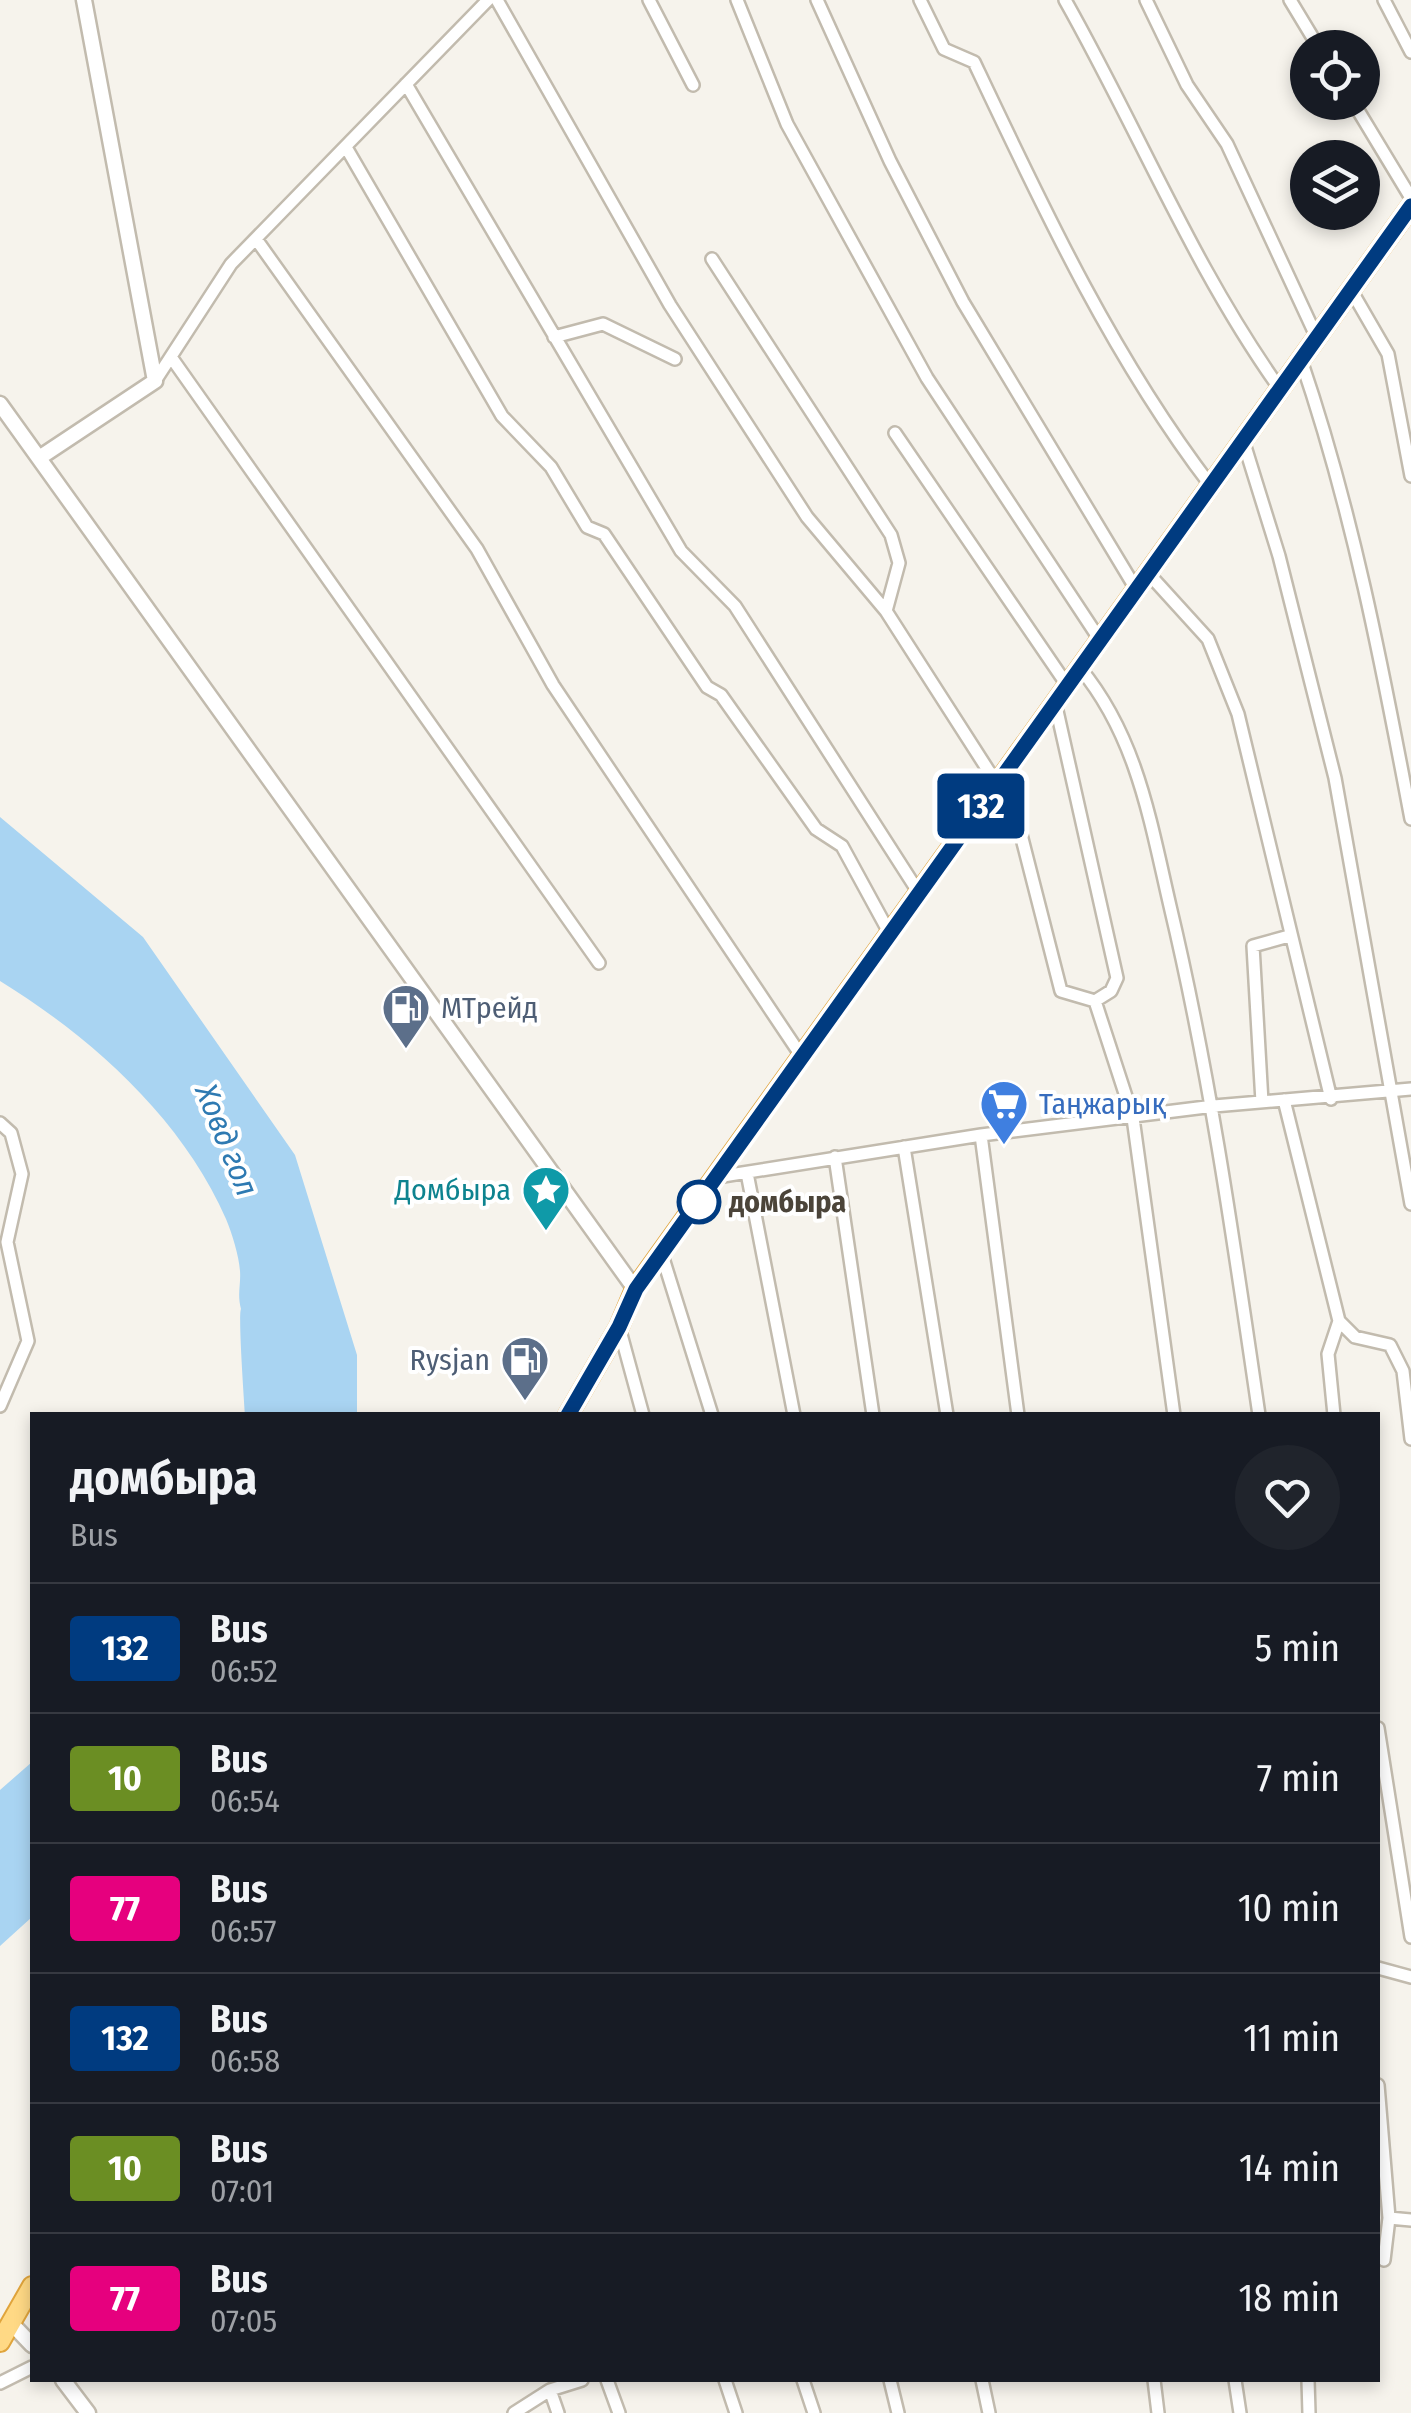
<!DOCTYPE html>
<meta charset="utf-8">
<style>
:root{--surface:#171b24;--page:#20242c;--text:#f1f3f6;--muted:#9ea1a6;--line:#363941}
body{margin:0;font-family:"Fira Sans Condensed",sans-serif;background:var(--page);color:var(--text);height:100vh;display:flex;flex-direction:column;font-size:38px;white-space:nowrap}
*{box-sizing:border-box;margin:0}
p{font-size:32px;color:var(--muted)}
.icon{flex:none;width:55px;height:55px;fill:none;stroke:currentColor;stroke-width:2;stroke-linecap:round;stroke-linejoin:round}
.map{position:relative;flex:1;overflow:hidden}
.details{position:absolute;left:30px;top:1412px;width:1350px;height:970px;display:flex;flex-direction:column;background:var(--surface);border-radius:0px;box-shadow:0 5px 15px #0003}
.details>*{flex:none}
.badge{padding:0 20px;border-radius:8px;font-size:35px;line-height:65px}
.tools{position:absolute;left:1290px;top:30px;display:grid;gap:20px}
.tools a{display:grid;place-items:center;width:90px;height:90px;border-radius:50%;background:var(--surface);box-shadow:0 5px 15px #0003;font-size:50px}
.map>.badge{position:absolute;translate:-50% -50%;box-shadow:0 0 0 5px #fff}
.round{display:grid;place-items:center;flex:none;width:105px;height:105px;border-radius:52px;background:var(--page)}
.summary{display:flex;align-items:center;justify-content:space-between;height:170px;padding:0 40px}
h1{font-size:48px;font-weight:700;line-height:75px}
ul{padding:0;list-style:none}
li{display:flex;align-items:center;gap:30px;height:130px;padding:0 40px;border-top:2px solid var(--line)}
li div{flex:1}
li b{display:block;font-size:38px}
li em{font-style:normal}
li .badge{min-width:110px;font-weight:700;text-align:center}
.map>svg:first-child{display:block}
.water{fill:#a9d4f2}
.lines{fill:none;stroke-linecap:round;stroke-linejoin:round}
.minor-casing{stroke:#c2bbae;stroke-width:16}
.tertiary-casing{stroke:#c2bbae;stroke-width:19}
.trunk-casing{stroke:#e0a43c;stroke-width:22}
.minor{stroke:#fff;stroke-width:11}
.tertiary{stroke:#fff;stroke-width:14}
.trunk{stroke:#ffd985;stroke-width:18}
.line-casing{stroke:#fff;stroke-width:22}
.line{stroke:#003b80;stroke-width:15}
.stop-dot{fill:#fff;stroke:#003b80;stroke-width:5}
.labels{text-anchor:middle;dominant-baseline:central;stroke-width:8;stroke-linejoin:round;paint-order:stroke}
.service-label{font-size:30px;fill:#4e5e75;stroke:#fff;text-anchor:start}
.shop-label{font-size:30px;fill:#366cbe;stroke:#fff;text-anchor:start}
.culture-label{font-size:30px;fill:#0d838f;stroke:#fff;text-anchor:end}
.stop-label{font-size:30px;font-weight:bold;fill:#4b4439;stroke:#fff;text-anchor:start}
.water-label{font-size:32px;font-style:italic;fill:#2e7ab2;stroke:#fff}
</style>
<div class="map">
<svg width="1411" height="2413" viewBox="0 0 1411 2413">
<rect width="100%" height="100%" fill="#f6f3ec"/>
<!-- water -->
<path class="water" d="M0 817 143 937 295 1155 357 1355V1415H245C244 1398 238 1315 241 1309 237 1294 241 1285 240 1271 239 1256 232 1233 226 1219 182 1118 91 1037 0 981Z
M32 1762V1917L0 1946V1790Z"/>
<g class="lines">
<!-- minor casing -->
<g class="minor-casing">
<path id="minor" d="M497 0 670 305 807 517 886 611 997 784
M649 0 693 85
M737 0 787 124 927 378 1100 640
M817 0 890 161 963 302 1136 589
M920 0 944 49 974 62C1043 208 1113 358 1211 486
M1065 0C1138 129 1193 267 1280 389
M1146 0 1187 85 1227 144 1317 338
M1290 0 1319 48
M1384 0 1411 52
M406 84 681 551 735 606 919 893
M1353 102 1411 198
M347 149 502 416 551 467 587 527 604 534 707 687 721 695 816 829 842 846 890 934
M256 239 477 549 553 685 802 1057
M712 259 891 535 899 563 886 611
M1351 290 1388 354 1411 476
M554 337 603 324 675 359
M171 357 599 963
M1301 360C1352 509 1382 665 1411 819
M155 381 231 264 488 0
M895 433 1067 685
M1243 440 1279 556 1335 778 1411 1204
M1148 573 1208 639 1238 714 1331 1099
M1080 668C1137 737 1150 820 1170 906 1210 1074 1234 1244 1259 1415
M1055 702 1117 978 1111 991 1095 1001 1133 1118 1174 1415
M1005 772 1061 991 1095 1001
M1284 1100 1339 1321 1328 1354 1334 1415
M1262 1102 1253 946 1289 936
M0 1123 11 1133 22 1174 7 1242 28 1341 0 1406
M981 1135 1018 1415
M904 1147 947 1415
M835 1157 873 1415
M747 1173 794 1415
M717 1177 981 1135 1214 1106 1411 1089
M662 1255 712 1415
M1339 1321 1355 1337 1390 1345 1403 1371 1411 1439
M619 1327 643 1415
M1378 1728 1411 1937
M1378 1968 1411 1977
M1378 2085 1389 2218 1384 2260
M1389 2218 1411 2220
M607 2380 619 2413
M725 2380 736 2413
M803 2380 814 2413
M890 2380 898 2413
M982 2380 989 2413
M1154 2380 1158 2413
M1235 2380 1240 2413
M1308 2380 1309 2413
M0 2383 32 2367
M550 2390 558 2413
M514 2413 550 2390 582 2380"/>
</g>
<!-- tertiary casing -->
<g class="tertiary-casing">
<path id="tertiary" d="M0 404 635 1289
M39 458 155 381 84 0
M11 2323 32 2345
M63 2380 88 2413"/>
</g>
<!-- trunk casing -->
<g class="trunk-casing">
<path id="trunk" d="M568 1415 619 1327 635 1289 1411 206
M0 2342 32 2286"/>
</g>
<!-- minor -->
<use href="#minor" class="minor"/>
<!-- tertiary -->
<use href="#tertiary" class="tertiary"/>
<!-- trunk -->
<use href="#trunk" class="trunk"/>
</g>
<g class="lines">
<!-- line casing -->
<g class="line-casing">
<path id="line" d="M568 1415 619 1327 636 1289 1411 206"/>
</g>
<!-- line -->
<use href="#line" class="line"/>
</g>
<!-- icons -->
<defs>
<g id="fuel-pin" transform="scale(2.5)"><path d="M0 17L-7.5 6A9.5 9.5 0 1 1 7.5 6Z" fill="#5c6f8a" stroke="#fff"/><path d="M-5.5-6h7V0h2V4h1.3V-2.5L3-4.5l.8-.8L6-3V5H2.5V1h-1V6h-7ZM-4.2-4.7v3.2H.2V-4.7Z" fill="#fff"/></g>
<g id="supermarket-pin" transform="scale(2.5)"><path d="M0 17L-7.5 6A9.5 9.5 0 1 1 7.5 6Z" fill="#3f7fe0" stroke="#fff"/><path d="M-6-5.5h2.5l.6 2H6L4.5 2H-2.5L-4.4-4H-6ZM-1.5 3.2a1.3 1.3 0 1 0 .1 0ZM3 3.2a1.3 1.3 0 1 0 .1 0Z" fill="#fff"/></g>
<g id="sight-pin" transform="scale(2.5)"><path d="M0 17L-7.5 6A9.5 9.5 0 1 1 7.5 6Z" fill="#0f9aa8" stroke="#fff"/><path d="M0-6L1.8-2.2L6-1.7L2.9 1.2L3.7 5.4L0 3.3L-3.7 5.4L-2.9 1.2L-6-1.7L-1.8-2.2Z" fill="#fff"/></g>
</defs>
<g fill-rule="evenodd">
<use href="#fuel-pin" x="406" y="1008"/>
<use href="#supermarket-pin" x="1004" y="1104"/>
<use href="#sight-pin" x="546" y="1190"/>
<use href="#fuel-pin" x="525" y="1360"/>
</g>
<!-- markers -->
<circle class="stop-dot" cx="699" cy="1202" r="20"/>
<g class="labels">
<!-- service labels -->
<g class="service-label">
<text x="441" y="1008">MTрейд</text>
<text x="490" y="1360" text-anchor="end">Rysjan</text>
</g>
<!-- shop labels -->
<g class="shop-label">
<text x="1039" y="1104">Таңжарық</text>
</g>
<!-- culture labels -->
<g class="culture-label">
<text x="511" y="1190">Домбыра</text>
</g>
<!-- stop labels -->
<g class="stop-label">
<text x="729" y="1202">домбыра</text>
</g>
<!-- water labels -->
<g class="water-label">
<text transform="translate(227 1140) rotate(68)">Ховд гол</text>
</g>
</g>
</svg>
<div class="tools">
<a><svg class="icon" aria-label="locate" viewBox="0 0 24 24"><circle cx="12" cy="12" r="6"/><path d="M12 2v4M12 18v4M2 12h4M18 12h4"/></svg></a>
<a><svg class="icon" aria-label="layers" viewBox="0 0 24 24"><path d="M12 4l9 5-9 5-9-5zM3 14l9 5 9-5"/></svg></a>
</div>
<b class="badge" style="left:981px;top:806px;background:#003b80;color:#fff">132</b>
<section class="details">
<div class="summary"><div><h1>домбыра</h1><p>Bus</p></div><a class="round"><svg class="icon" aria-label="heart" viewBox="0 0 24 24"><path d="M12 20l-8-8c-3-5 5-10 8-4 3-6 11-1 8 4z"/></svg></a></div>
<ul>
<li><span class="badge" style="background:#003b80;color:#fff">132</span><div><b>Bus</b><p>06:52</p></div><em>5 min</em></li>
<li><span class="badge" style="background:#6b8e23;color:#fff">10</span><div><b>Bus</b><p>06:54</p></div><em>7 min</em></li>
<li><span class="badge" style="background:#e6007e;color:#fff">77</span><div><b>Bus</b><p>06:57</p></div><em>10 min</em></li>
<li><span class="badge" style="background:#003b80;color:#fff">132</span><div><b>Bus</b><p>06:58</p></div><em>11 min</em></li>
<li><span class="badge" style="background:#6b8e23;color:#fff">10</span><div><b>Bus</b><p>07:01</p></div><em>14 min</em></li>
<li><span class="badge" style="background:#e6007e;color:#fff">77</span><div><b>Bus</b><p>07:05</p></div><em>18 min</em></li>
</ul>
</section>
</div>
